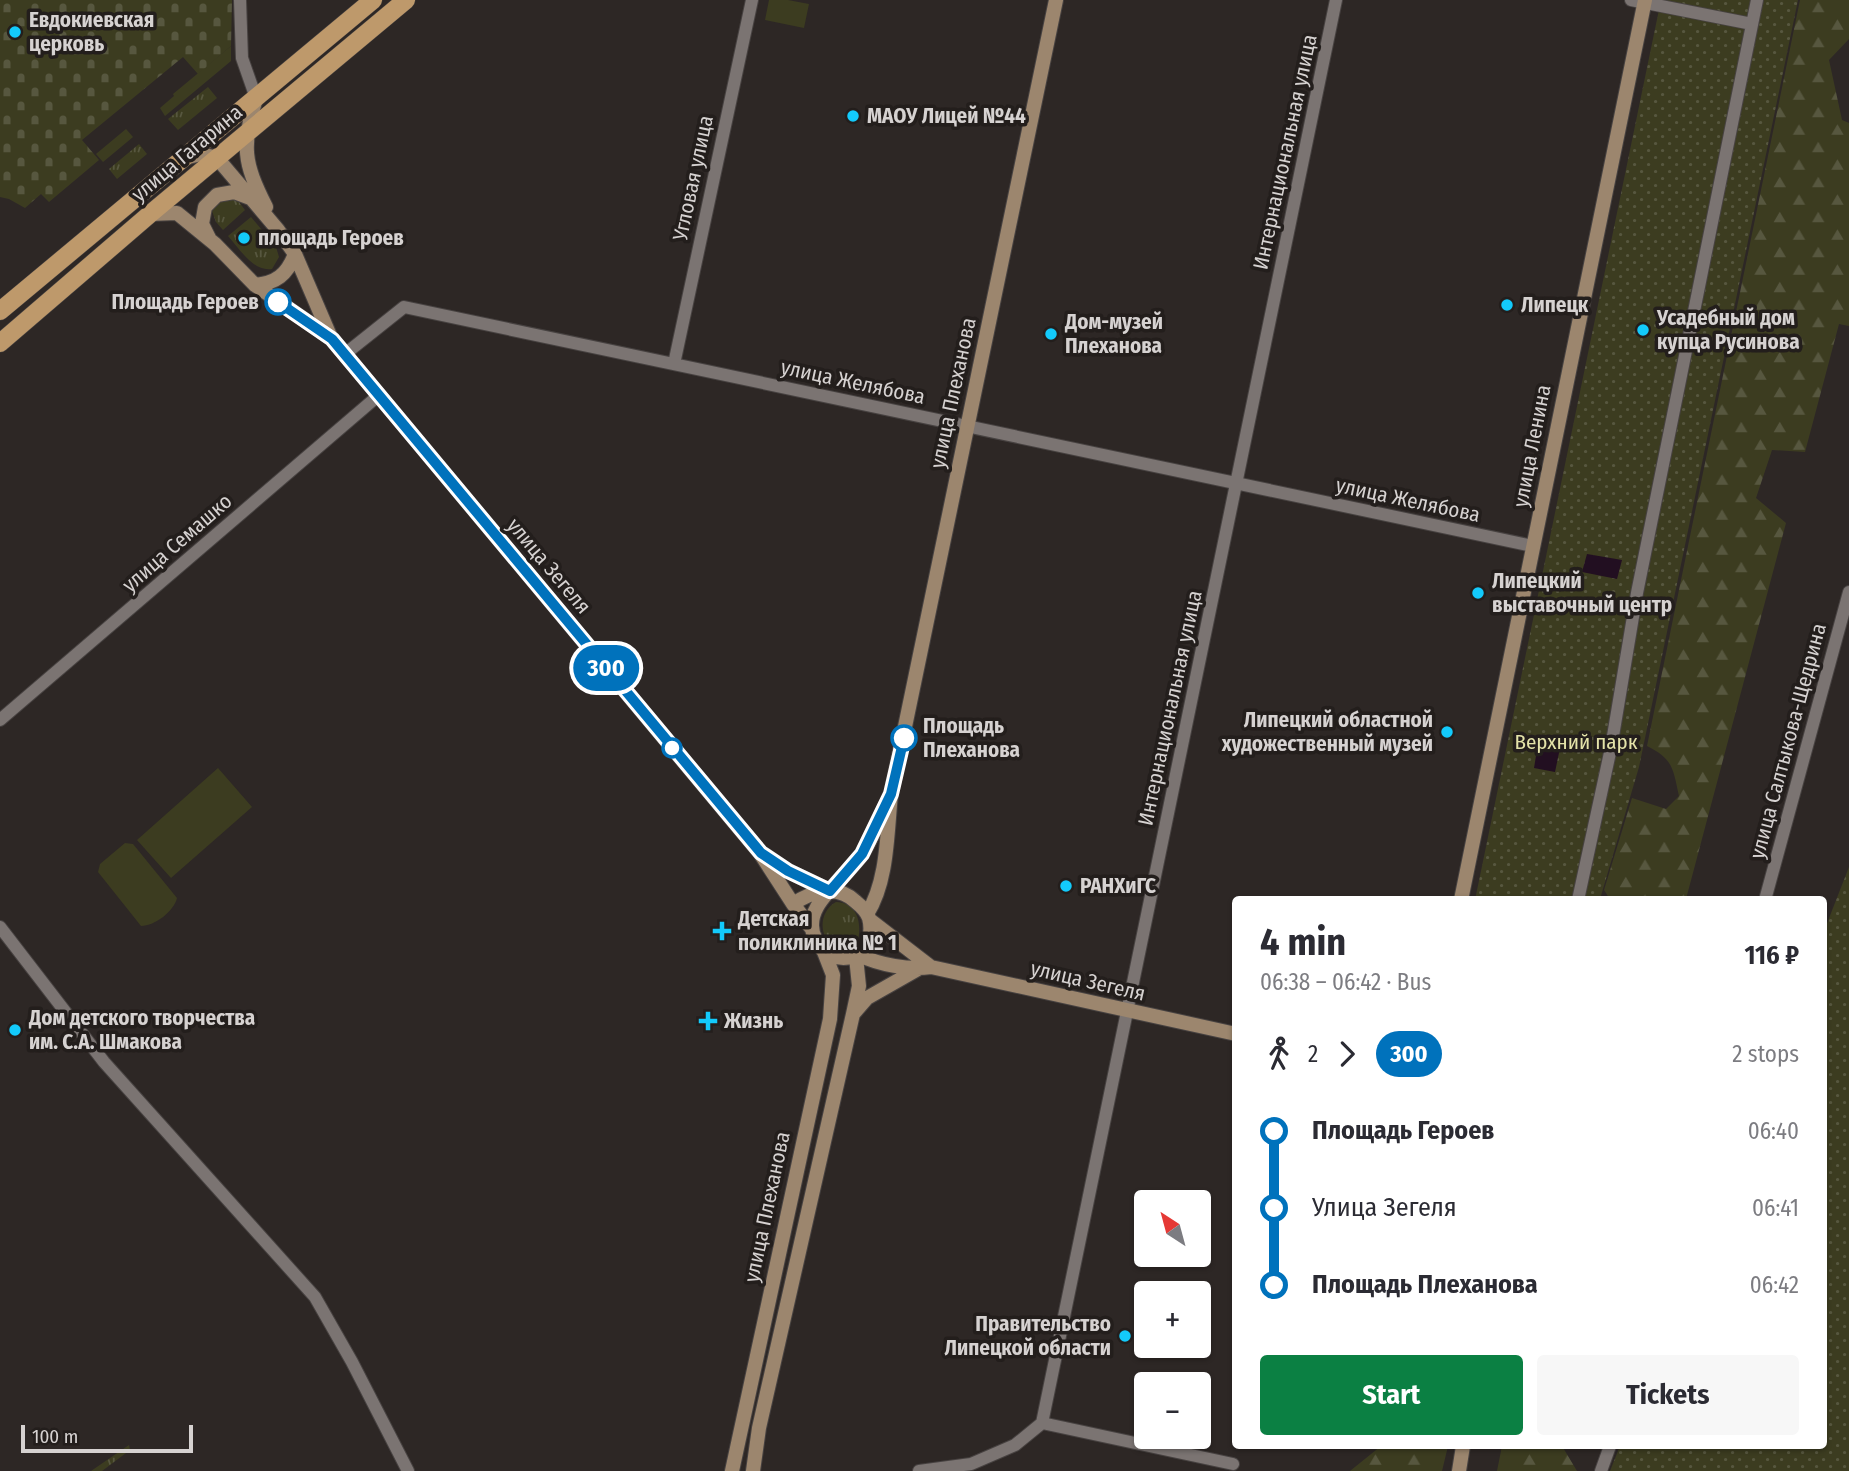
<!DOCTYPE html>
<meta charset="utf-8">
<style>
:root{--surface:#fff;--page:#f7f7f7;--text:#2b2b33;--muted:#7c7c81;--accent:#0b8043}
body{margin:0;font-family:"Fira Sans Condensed",sans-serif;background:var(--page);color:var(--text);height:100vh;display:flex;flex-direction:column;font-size:26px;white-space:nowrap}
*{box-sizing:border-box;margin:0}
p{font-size:23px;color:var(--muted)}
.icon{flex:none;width:38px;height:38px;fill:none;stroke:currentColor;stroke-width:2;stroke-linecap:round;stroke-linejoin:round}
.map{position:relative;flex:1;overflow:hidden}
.panel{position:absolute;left:1232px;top:896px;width:595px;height:553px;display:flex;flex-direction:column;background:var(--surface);border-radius:7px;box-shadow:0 2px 5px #0004}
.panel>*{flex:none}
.badge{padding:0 14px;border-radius:23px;font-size:24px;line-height:46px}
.needle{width:46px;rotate:324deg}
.controls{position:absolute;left:1134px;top:1190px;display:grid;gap:14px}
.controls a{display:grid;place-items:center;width:77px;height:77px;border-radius:7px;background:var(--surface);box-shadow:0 2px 5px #0004;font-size:35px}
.scale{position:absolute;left:21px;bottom:18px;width:172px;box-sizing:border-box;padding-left:7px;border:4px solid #d6d2d1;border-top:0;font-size:19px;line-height:24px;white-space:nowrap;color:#d6d2d1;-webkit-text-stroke:5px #231e1c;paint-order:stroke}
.map>.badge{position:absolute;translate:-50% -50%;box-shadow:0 0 0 4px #fff}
.legs{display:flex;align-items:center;gap:10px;height:77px;padding:0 28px;font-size:23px}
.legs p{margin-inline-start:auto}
.summary{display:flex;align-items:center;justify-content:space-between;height:119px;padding:0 28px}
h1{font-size:38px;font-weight:700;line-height:52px}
.action{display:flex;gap:14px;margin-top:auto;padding:14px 28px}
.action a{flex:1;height:80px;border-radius:7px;background:var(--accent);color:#fff;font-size:28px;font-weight:700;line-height:80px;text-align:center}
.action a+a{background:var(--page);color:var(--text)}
ul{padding:0 28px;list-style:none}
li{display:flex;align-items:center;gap:24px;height:77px;font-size:26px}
li i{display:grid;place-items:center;width:10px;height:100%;margin:0 9px;background:currentColor}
li i::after{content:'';width:18px;height:18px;margin:-9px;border:5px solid;border-radius:50%;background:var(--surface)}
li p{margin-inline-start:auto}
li:first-child i{background:linear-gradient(#0000 50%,currentColor 0)}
li:last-child i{background:linear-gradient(currentColor 50%,#0000 0)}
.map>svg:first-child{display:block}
.grass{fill:url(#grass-tufts)}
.forest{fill:url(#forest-firs)}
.cemetery{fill:url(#cemetery-stones)}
.park{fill:url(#park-dots)}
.pitch{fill:#3c3c20}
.water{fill:#220f21}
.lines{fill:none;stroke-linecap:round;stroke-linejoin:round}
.street-casing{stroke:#474241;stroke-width:14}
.secondary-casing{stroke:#474241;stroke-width:16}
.primary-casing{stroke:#474241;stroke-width:19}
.street{stroke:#7b7472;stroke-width:12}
.secondary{stroke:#9c866e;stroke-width:14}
.primary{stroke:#be996b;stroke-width:18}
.line-1-casing{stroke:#fff;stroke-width:16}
.line-1{stroke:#0072bc;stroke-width:10}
.poi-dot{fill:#13cafb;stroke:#231e1c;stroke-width:2.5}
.stop-1-dot{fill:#fff;stroke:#0072bc;stroke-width:3.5}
.labels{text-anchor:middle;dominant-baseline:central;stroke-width:7;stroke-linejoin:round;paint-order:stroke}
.poi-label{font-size:21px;font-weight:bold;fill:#d6d2d1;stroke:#231e1c;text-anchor:start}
.street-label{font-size:21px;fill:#d6d2d1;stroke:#231e1c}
.stop-label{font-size:21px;font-weight:bold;fill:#d6d2d1;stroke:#231e1c;text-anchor:end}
.park-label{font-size:21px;fill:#e4e3a9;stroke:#231e1c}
</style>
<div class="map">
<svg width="1849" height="1471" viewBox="0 0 1849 1471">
<defs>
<pattern id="grass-tufts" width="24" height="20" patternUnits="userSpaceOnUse" patternTransform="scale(1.75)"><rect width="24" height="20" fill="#3c3c20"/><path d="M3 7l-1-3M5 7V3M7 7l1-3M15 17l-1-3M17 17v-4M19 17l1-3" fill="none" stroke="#57573f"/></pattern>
<pattern id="forest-firs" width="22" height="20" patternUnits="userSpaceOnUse" patternTransform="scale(1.75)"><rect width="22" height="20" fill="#3c3c20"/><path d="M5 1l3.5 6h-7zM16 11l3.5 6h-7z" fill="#57573f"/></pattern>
<pattern id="cemetery-stones" width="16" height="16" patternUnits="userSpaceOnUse" patternTransform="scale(1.75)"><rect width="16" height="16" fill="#3c3c20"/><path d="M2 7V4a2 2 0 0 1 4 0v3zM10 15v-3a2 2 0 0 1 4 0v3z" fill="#57573f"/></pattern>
<pattern id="park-dots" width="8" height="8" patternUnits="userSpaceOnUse" patternTransform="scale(1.75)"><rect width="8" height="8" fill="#3c3c20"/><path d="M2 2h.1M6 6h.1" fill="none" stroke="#57573f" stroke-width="1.8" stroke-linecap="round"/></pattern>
</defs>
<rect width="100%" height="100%" fill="#2d2725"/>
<!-- grass -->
<path class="grass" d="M231 46V61L165 116 160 108 174 96 173 94Z
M208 87 217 98 178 130 168 119Z
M126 129 133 137 103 162 96 154Z
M139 144 147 154 117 179 109 169Z
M228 197 239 202 245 210 223 230 216 222 212 211 215 203Z
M251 217 276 247 279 257 272 269C253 272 240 249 228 236Z
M836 902C857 903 862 922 858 940L849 948C821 952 813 915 836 902Z
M129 1445 130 1450 102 1471H91Z"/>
<!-- forest -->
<path class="forest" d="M1800 0H1849V39L1829 60 1842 120 1849 123V326L1839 324 1805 452 1772 450 1756 498 1786 523 1686 899H1610L1604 890 1632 798 1666 809 1679 796C1673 768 1673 759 1647 746Z
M1381 1446H1448L1442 1471H1350Z
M1502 1446H1562L1577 1471H1497Z"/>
<!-- cemetery -->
<path class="cemetery" d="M0 0H232L231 46 198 74 183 57 82 140 99 160 49 202 41 194 25 208 9 199 0 197Z"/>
<!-- park -->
<path class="park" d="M1661 0H1798L1639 767 1600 899 1475 900Z
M1849 867V1471H1610L1620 1446H1824V931Z"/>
<!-- pitch -->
<path class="pitch" d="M769 0H788L809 4 804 28 765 20Z
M218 768 252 807 171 878 137 840Z
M125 843 133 844 177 898C174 911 155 926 141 926L98 872 100 864Z"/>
<!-- water -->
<path class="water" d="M1587 554 1622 560 1617 579 1582 572Z
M1538 744 1560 748 1555 772 1534 768Z"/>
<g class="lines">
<!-- street casing -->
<g class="street-casing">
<path id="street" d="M240 0 242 58 256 98
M1631 0 1752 24
M345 354 404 307 1533 546
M674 364 752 0
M0 720 379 395
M1578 900 1611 748 1637 593 1757 0
M1765 900 1849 592
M0 927 104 1062 315 1297 352 1362 408 1471
M1042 1423 1336 0
M1042 1423 1233 1464
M919 1471 971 1464 1015 1445 1042 1423
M1601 1471 1610 1446"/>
</g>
<!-- secondary casing -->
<g class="secondary-casing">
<path id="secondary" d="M256 98C242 148 243 161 266 207
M184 158 201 154 217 158 278 230 295 254 331 338
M150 214 177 213 215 244 255 285 332 339 760 853 793 904 812 929
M209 238 202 224 205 207 217 195 234 192 250 198
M255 285C276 283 287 275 295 254
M765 855 788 871 830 891
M1461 900 1645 0
M793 904C812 891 838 884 856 902 861 906 867 912 869 918 876 944 856 966 830 955 824 953 819 946 816 940 798 908 843 881 860 857 871 842 878 822 886 805
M867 914C888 881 887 832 891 794L1056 0
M870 920 931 967
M859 955C880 965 908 970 931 967L1236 1034
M854 1013 867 998 918 969
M732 1471 830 1019 833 975 824 952
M753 1471 759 1428 853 1014 859 986 856 957
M1459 1471 1463 1446"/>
</g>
<!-- primary casing -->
<g class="primary-casing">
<path id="primary" d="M0 311 373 0
M0 343 150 214 406 0"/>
</g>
<!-- street -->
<use href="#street" class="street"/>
<!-- secondary -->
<use href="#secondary" class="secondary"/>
<!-- primary -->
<use href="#primary" class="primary"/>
</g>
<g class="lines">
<!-- line-1 casing -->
<g class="line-1-casing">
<path id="line-1" d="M278 302 332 339 761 853 788 871 830 891 862 854 891 794 904 738"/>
</g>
<!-- line-1 -->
<use href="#line-1" class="line-1"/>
</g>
<!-- markers -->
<g class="poi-dot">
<circle cx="15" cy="32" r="7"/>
<circle cx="853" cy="116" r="7"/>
<circle cx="244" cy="238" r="7"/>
<circle cx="1507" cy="305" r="7"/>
<circle cx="1643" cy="330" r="7"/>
<circle cx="1051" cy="334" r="7"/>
<circle cx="1478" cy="593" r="7"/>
<circle cx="1447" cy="732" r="7"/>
<circle cx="1066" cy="886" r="7"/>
<path d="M718.5 920.5h7v7h7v7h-7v7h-7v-7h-7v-7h7z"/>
<path d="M704.5 1010.5h7v7h7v7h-7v7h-7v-7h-7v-7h7z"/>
<circle cx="15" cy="1030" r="7"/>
<circle cx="1125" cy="1336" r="7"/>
</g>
<g class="stop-1-dot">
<circle cx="278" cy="302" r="12"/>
<circle cx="904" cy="738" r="12"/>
<circle cx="672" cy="748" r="9"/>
</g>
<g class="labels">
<!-- poi labels -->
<g class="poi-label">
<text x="29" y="20">Евдокиевская<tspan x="29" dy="24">церковь</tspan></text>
<text x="867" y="116">МАОУ Лицей №44</text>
<text x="258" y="238">площадь Героев</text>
<text x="1521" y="305">Липецк</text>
<text x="1657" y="318">Усадебный дом<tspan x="1657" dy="24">купца Русинова</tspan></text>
<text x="1065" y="322">Дом-музей<tspan x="1065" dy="24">Плеханова</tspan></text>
<text x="1492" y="581">Липецкий<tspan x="1492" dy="24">выставочный центр</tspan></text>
<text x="1433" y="720" text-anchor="end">Липецкий областной<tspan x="1433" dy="24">художественный музей</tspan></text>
<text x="1080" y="886">РАНХиГС</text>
<text x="738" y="919">Детская<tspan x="738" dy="24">поликлиника № 1</tspan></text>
<text x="29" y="1018">Дом детского творчества<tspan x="29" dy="24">им. С.А. Шмакова</tspan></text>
<text x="724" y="1021">Жизнь</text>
<text x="1111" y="1324" text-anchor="end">Правительство<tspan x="1111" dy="24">Липецкой области</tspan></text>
</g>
<!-- street labels -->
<g class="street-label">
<text transform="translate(1285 152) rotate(-78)">Интернациональная улица</text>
<text transform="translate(187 153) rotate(-40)">улица Гагарина</text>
<text transform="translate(693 178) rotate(-78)">Угловая улица</text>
<text transform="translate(853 382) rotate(12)">улица Желябова</text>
<text transform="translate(953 393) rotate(-78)">улица Плеханова</text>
<text transform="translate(1532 446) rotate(-79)">улица Ленина</text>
<text transform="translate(1408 500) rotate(12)">улица Желябова</text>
<text transform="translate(177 543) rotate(-41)">улица Семашко</text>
<text transform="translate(549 566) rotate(50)">улица Зегеля</text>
<text transform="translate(1170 708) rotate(-78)">Интернациональная улица</text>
<text transform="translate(1788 741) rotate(-75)">улица Салтыкова-Щедрина</text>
<text transform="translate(1088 981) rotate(13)">улица Зегеля</text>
<text transform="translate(767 1207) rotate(-78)">улица Плеханова</text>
</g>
<!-- stop labels -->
<g class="stop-label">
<text x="259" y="302">Площадь Героев</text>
<text x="923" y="726" text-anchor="start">Площадь<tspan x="923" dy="24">Плеханова</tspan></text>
</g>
<!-- park labels -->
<g class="park-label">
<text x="1576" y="742">Верхний парк</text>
</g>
</g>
</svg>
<div class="controls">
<a><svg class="needle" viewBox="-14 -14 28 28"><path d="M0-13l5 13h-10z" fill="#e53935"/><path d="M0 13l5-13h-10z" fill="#7c7c81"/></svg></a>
<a>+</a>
<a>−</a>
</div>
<div class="scale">100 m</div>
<b class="badge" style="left:606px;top:668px;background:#0072bc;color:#fff">300</b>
<section class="panel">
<div class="summary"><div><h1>4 min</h1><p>06:38 – 06:42 · Bus</p></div><b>116 ₽</b></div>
<div class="legs"><svg class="icon" aria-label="walk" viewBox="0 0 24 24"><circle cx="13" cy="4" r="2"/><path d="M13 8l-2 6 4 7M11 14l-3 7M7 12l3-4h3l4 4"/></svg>2<svg class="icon" aria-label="forward" viewBox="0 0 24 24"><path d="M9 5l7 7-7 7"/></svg><b class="badge" style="background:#0072bc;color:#fff">300</b><p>2 stops</p></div>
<ul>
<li><i style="color:#0072bc"></i><b>Площадь Героев</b><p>06:40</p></li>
<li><i style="color:#0072bc"></i><span>Улица Зегеля</span><p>06:41</p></li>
<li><i style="color:#0072bc"></i><b>Площадь Плеханова</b><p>06:42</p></li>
</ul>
<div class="action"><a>Start</a><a>Tickets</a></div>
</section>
</div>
